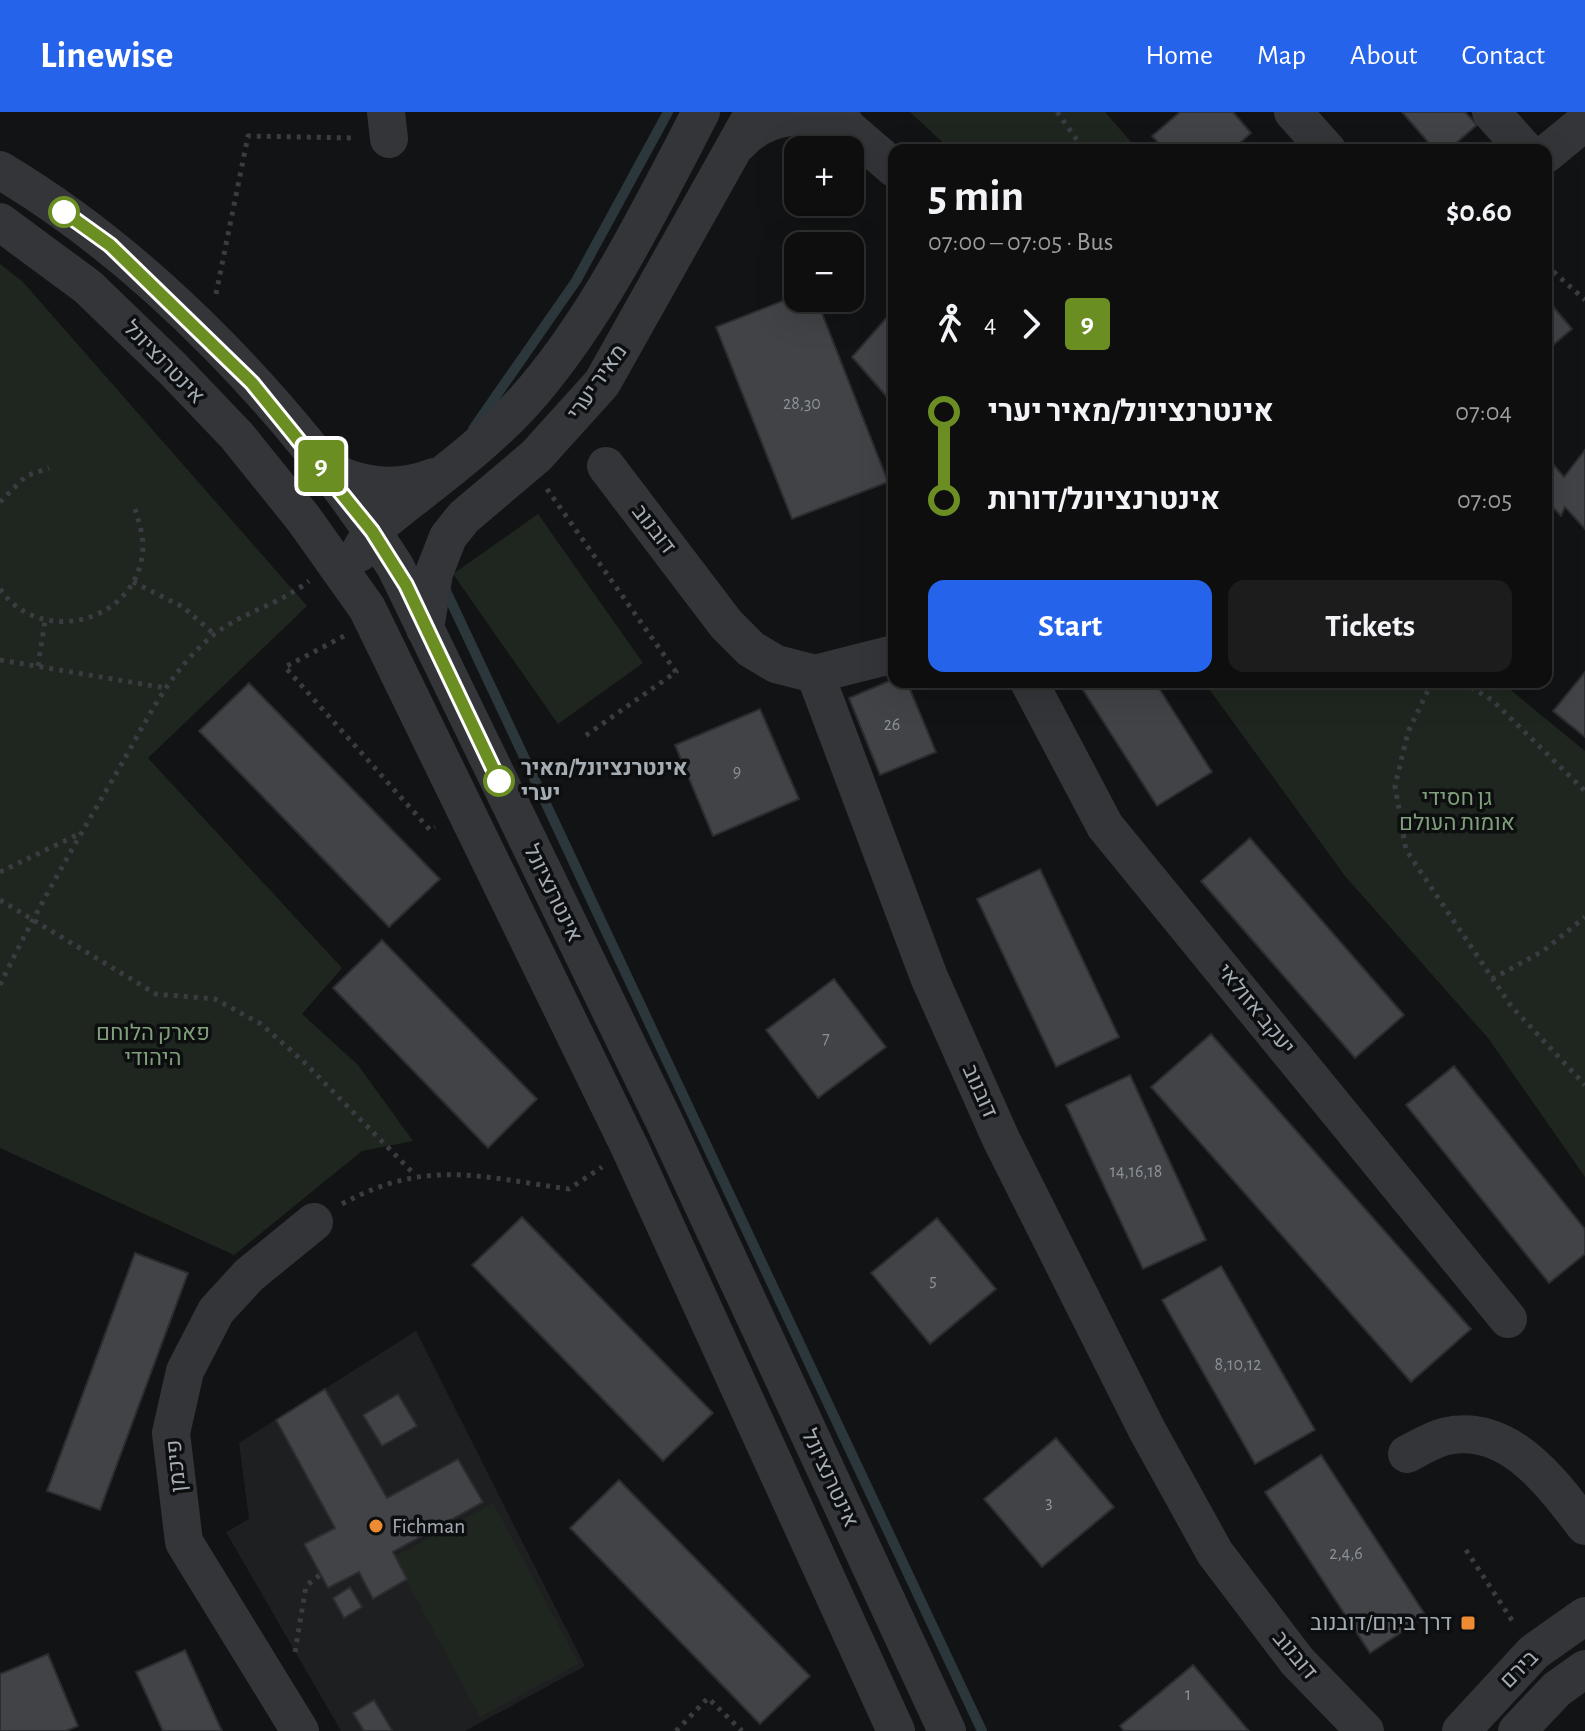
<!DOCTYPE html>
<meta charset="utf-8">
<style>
:root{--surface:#0e0e0f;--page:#1c1c1d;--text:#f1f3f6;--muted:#9b9c9e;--line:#2e2e2f;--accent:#2563eb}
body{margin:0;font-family:"Alegreya Sans",Heebo,sans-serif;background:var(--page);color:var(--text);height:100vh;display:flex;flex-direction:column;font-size:30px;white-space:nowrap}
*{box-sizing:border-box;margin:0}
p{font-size:26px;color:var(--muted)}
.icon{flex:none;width:44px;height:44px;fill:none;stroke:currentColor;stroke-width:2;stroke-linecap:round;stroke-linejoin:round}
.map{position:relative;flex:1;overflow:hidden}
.side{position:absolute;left:888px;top:32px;width:664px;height:544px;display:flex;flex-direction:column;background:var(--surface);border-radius:16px;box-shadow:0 8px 32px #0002,0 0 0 2px var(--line)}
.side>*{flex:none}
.badge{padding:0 16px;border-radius:6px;font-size:28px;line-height:52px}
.tools{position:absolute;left:784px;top:24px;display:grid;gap:16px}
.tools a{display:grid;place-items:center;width:80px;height:80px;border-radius:16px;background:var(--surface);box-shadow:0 8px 32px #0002,0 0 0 2px var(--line);font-size:40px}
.map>.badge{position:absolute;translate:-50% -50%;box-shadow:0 0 0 4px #fff}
.legs{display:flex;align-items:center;gap:12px;height:88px;padding:0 40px;font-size:26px}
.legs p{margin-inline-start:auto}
.overview{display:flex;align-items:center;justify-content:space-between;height:136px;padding:0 40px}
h1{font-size:44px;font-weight:700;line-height:60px}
.primary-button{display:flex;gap:16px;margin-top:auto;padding:16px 40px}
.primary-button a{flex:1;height:92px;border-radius:16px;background:var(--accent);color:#fff;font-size:32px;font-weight:700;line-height:92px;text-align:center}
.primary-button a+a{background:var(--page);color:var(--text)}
ul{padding:0 40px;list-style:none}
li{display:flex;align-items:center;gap:28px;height:88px;font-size:30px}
li i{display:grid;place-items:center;width:12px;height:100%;margin:0 10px;background:currentColor}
li i::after{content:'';width:20px;height:20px;margin:-10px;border:6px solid;border-radius:50%;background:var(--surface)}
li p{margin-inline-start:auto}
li:first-child i{background:linear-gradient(#0000 50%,currentColor 0)}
li:last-child i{background:linear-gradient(currentColor 50%,#0000 0)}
header{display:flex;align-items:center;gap:48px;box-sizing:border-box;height:112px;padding:0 40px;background:var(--accent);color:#fff}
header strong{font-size:38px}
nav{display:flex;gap:44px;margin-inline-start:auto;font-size:28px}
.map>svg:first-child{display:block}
.built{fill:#1e1f21}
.green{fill:#1f261f}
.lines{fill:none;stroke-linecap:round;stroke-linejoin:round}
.stream{stroke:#2c373c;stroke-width:10}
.building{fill:#414347;stroke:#2c2d30;stroke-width:2}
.path{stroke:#393c40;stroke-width:5;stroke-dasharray:4 6;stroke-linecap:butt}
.minor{stroke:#333539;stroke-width:38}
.line-1-casing{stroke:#fff;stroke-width:18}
.line-1{stroke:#6b8e23;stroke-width:12}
.stop-1-dot{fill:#fff;stroke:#6b8e23;stroke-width:4}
.poi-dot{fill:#ec8b32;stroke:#0d0e0f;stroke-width:3}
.labels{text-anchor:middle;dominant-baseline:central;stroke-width:7;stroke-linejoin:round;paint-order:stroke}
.number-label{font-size:18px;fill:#8b9299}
.street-label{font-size:22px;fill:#a4acb4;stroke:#0d0e0f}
.stop-label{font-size:22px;font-weight:bold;fill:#a4acb4;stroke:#0d0e0f;text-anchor:start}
.park-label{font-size:22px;fill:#809f7b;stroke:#0d0e0f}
.poi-label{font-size:22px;fill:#a4acb4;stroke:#0d0e0f;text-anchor:start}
</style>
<header>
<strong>Linewise</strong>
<nav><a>Home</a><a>Map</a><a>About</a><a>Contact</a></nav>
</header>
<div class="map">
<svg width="1585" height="1619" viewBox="0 0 1585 1619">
<rect width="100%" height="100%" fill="#121314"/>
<!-- built -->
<path class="built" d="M416 1219 585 1554 465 1619H341L226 1420 249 1407 239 1331Z"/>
<!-- green -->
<path class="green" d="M910 0H1105L1138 38H951Z
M0 152 23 170 307 494 148 646 342 856 302 902 358 953 413 1029 362 1039 234 1143 0 1036Z
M538 402 643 551 558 612 453 462Z
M1204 570H1501L1585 639V1065L1488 926 1345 764Z
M493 1391 579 1552 480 1605 394 1445Z"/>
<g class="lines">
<!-- stream -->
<path class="stream" d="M473 317 576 169 668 0
M446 479 982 1619"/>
</g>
<!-- building -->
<path class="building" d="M1180 0H1233L1251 21 1232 38H1165L1152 24Z
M1402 0H1465L1477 13 1448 38H1435Z
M798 183V186H816L888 370 792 407 716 215Z
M1546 186 1572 217 1546 239Z
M887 205 894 210V293L852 245Z
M1585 338V417L1565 395 1561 404 1548 390 1546 392V344L1564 365Z
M1585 560V625L1553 599Z
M894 567V570H907L936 640 880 663 849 586Z
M1078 570H1155L1212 660 1157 694Z
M249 571 440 767 389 815 199 619Z
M760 597 799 687 713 724 675 633Z
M1250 726 1404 903 1355 946 1201 769Z
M1040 757 1119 925 1056 955 977 787Z
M382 828 537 987 488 1036 333 876Z
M834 867 886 935 818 986 766 918Z
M1211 922 1471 1217 1411 1270 1151 975Z
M1454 954 1585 1117V1142L1549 1171 1406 993Z
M1130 963 1206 1128 1143 1157 1066 993Z
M522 1105 713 1301 663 1349 472 1153Z
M937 1106 996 1177 930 1232 871 1161Z
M135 1141 188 1161 100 1398 47 1379Z
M1221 1154 1315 1318 1255 1352 1162 1188Z
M325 1277 387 1386 458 1347 483 1390 393 1440 407 1467 373 1487 359 1460 328 1476 304 1432 335 1416 276 1308Z
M398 1282 417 1314 382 1334 363 1303Z
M1056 1326 1114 1395 1042 1455 984 1387Z
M1321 1343 1426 1504 1370 1541 1265 1380Z
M619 1368 810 1564 760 1612 570 1416Z
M350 1475 362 1495 344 1506 333 1486Z
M185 1538 222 1619H163L161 1615 136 1560Z
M48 1542 78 1614 66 1619H0V1562Z
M1193 1553 1249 1619H1124L1120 1614Z
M374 1588 392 1618 391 1619H364L353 1601Z"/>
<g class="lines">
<!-- path -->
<path class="path" d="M1057 0 1084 38
M1546 153 1585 188
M216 182 248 24 356 26
M547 377 676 560 585 624
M0 390 26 364 49 356
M133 470 183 495 214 522
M0 477C38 533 131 513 142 445 145 428 140 413 135 397
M344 524 285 555 430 718 435 715
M0 548 166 576
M38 554 45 509
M1432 570 1408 620 1395 674 1406 738 1511 894 1585 973
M1462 570 1492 588 1585 679
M0 760 81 721
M0 788 156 882 215 887 261 912 303 949 415 1063
M1492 867 1543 839 1585 805
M0 873C35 800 76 730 117 660 142 617 164 569 201 534 235 500 273 497 309 469
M342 1092C426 1046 480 1065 569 1077L602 1055
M1466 1438 1515 1513
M295 1540 306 1474 321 1462
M676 1619 708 1586 742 1619"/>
<!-- minor -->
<path class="minor" d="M386 0 389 27
M829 0 894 56
M1293 0 1327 38
M1491 0 1525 38
M738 32C767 0 806 0 845 12
M1546 42 1585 10
M0 58C153 149 299 304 395 454L665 1011 947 1619
M0 110 88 175 173 257 237 324 303 406 367 496 630 1036 896 1619
M321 354C358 375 394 380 434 365
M606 354 726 512 751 537 776 552 815 562 929 865 1001 1027 1147 1318 1215 1441 1297 1549 1365 1619
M359 441 372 419C427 373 488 333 534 278 601 199 653 92 701 0
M425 517 434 461 448 425 464 405 536 344 602 271 754 0
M815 562 894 542
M1029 570 1105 714 1508 1207
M1407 1342C1419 1336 1433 1327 1447 1324 1509 1311 1552 1371 1585 1414
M300 1619 184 1430 171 1321 185 1259 216 1199 249 1163 314 1110
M1461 1619 1534 1540 1585 1504
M1517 1619 1557 1577 1585 1557"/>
</g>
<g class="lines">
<!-- line-1 casing -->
<g class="line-1-casing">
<path id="line-1" d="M64 100 110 133 252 271 372 419 406 473 499 669"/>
</g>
<!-- line-1 -->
<use href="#line-1" class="line-1"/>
</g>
<!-- markers -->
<g class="stop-1-dot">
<circle cx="64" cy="100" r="14"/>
<circle cx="499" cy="669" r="14"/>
</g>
<g class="poi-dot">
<circle cx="376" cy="1414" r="8"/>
<rect x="1460" y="1503" width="16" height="16" rx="4"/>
</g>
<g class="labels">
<!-- number labels -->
<g class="number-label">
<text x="802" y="292">28,30</text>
<text x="892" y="613">26</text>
<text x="737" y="660">9</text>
<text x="826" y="927">7</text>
<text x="1136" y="1060">14,16,18</text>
<text x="933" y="1169">5</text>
<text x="1238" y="1253">8,10,12</text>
<text x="1049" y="1391">3</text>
<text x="1346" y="1442">2,4,6</text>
<text x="1188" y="1583">1</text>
</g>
<!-- street labels -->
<g class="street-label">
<text transform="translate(164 250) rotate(46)">אינטרנציונל</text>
<text transform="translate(597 270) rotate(-55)">מאיר יערי</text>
<text transform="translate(654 417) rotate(52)">דובנוב</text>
<text transform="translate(553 781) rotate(64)">אינטרנציונל</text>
<text transform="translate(1256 897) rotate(51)">יעקב אזולאי</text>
<text transform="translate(980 979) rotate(66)">דובנוב</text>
<text transform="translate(176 1354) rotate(-96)">פיכמן</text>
<text transform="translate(830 1366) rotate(65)">אינטרנציונל</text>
<text transform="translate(1295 1543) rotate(50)">דובנוב</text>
<text transform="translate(1519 1557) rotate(-45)">בירם</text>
</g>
<!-- stop labels -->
<g class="stop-label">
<text x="521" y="656">אינטרנציונל/מאיר<tspan x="521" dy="25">יערי</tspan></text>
</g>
<!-- park labels -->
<g class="park-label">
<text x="1457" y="686">גן חסידי<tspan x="1457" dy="25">אומות העולם</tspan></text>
<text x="153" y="921">פארק הלוחם<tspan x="153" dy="25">היהודי</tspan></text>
</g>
<!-- poi labels -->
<g class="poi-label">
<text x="392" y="1414">Fichman</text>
<text x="1452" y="1511" text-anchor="end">דרך בירם/דובנוב</text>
</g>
</g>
</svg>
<div class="tools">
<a>+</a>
<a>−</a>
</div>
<b class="badge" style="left:321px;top:354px;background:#6b8e23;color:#fff">9</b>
<section class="side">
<div class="overview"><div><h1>5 min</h1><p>07:00 – 07:05 · Bus</p></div><b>$0.60</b></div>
<div class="legs"><svg class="icon" aria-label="walk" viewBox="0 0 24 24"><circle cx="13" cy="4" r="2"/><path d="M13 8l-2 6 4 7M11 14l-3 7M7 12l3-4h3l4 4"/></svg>4<svg class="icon" aria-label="forward" viewBox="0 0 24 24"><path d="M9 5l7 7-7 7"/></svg><b class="badge" style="background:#6b8e23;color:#fff">9</b></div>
<ul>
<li><i style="color:#6b8e23"></i><b>אינטרנציונל/מאיר יערי</b><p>07:04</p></li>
<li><i style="color:#6b8e23"></i><b>אינטרנציונל/דורות</b><p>07:05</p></li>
</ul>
<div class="primary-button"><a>Start</a><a>Tickets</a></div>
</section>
</div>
